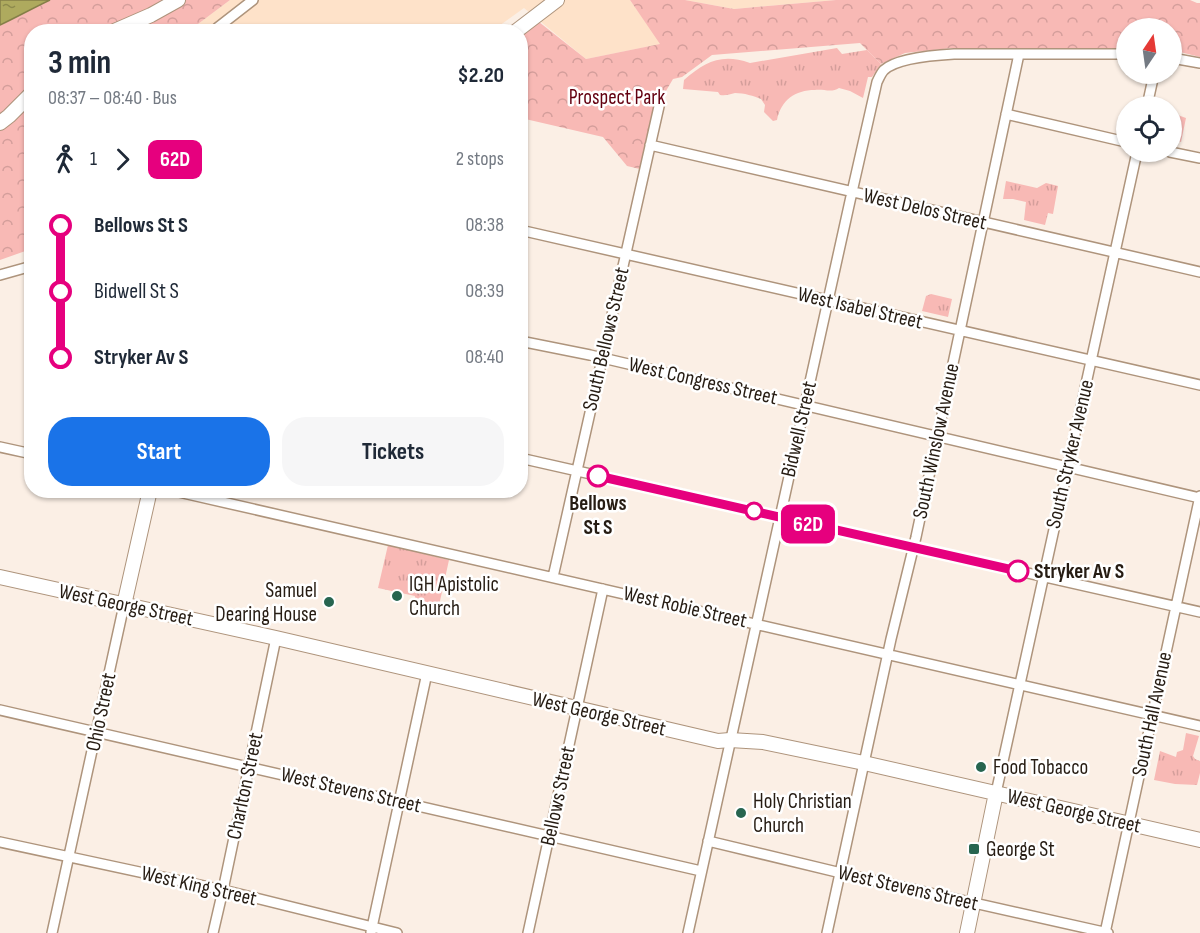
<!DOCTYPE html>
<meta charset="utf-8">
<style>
:root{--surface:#fff;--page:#f6f6f7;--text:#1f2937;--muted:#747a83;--accent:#1a73e8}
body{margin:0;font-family:"Sofia Sans Condensed",sans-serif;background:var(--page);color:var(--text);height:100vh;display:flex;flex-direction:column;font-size:22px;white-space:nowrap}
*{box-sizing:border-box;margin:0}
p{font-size:20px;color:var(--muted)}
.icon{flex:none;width:33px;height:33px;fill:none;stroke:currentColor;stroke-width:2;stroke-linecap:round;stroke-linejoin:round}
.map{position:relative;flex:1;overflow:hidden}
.sheet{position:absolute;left:24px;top:24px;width:504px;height:474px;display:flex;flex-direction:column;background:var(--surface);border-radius:24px;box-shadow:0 2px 4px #0004}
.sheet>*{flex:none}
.badge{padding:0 12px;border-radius:9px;font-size:21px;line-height:39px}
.needle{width:39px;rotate:13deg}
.controls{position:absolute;left:1116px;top:18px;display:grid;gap:12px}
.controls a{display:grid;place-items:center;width:66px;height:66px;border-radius:50%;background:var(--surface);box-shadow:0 2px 4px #0004;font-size:30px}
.map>.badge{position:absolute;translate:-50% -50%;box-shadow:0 0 0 3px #fff}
.legs{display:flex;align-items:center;gap:9px;height:66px;padding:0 24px;font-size:20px}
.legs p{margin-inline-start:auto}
.head{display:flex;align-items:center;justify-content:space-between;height:102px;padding:0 24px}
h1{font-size:33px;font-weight:700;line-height:45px}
.button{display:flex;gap:12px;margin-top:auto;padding:12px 24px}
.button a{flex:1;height:69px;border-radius:24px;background:var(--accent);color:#fff;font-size:24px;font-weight:700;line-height:69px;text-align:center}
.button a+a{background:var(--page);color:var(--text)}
ul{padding:0 24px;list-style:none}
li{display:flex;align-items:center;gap:21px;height:66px;font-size:22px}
li i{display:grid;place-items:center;width:9px;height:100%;margin:0 8px;background:currentColor}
li i::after{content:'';width:15px;height:15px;margin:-8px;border:4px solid;border-radius:50%;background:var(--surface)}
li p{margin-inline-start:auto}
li:first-child i{background:linear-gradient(#0000 50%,currentColor 0)}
li:last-child i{background:linear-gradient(currentColor 50%,#0000 0)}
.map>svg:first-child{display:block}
.built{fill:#fee2c9}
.grass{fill:url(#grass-tufts)}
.park{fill:url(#park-crowns)}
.water{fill:url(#water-ripples);stroke:#857f48;stroke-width:1.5}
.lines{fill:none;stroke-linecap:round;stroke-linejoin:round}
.street-casing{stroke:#ae947c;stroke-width:12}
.secondary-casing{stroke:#ae947c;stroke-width:16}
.street{stroke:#fff;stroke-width:9}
.secondary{stroke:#fff;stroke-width:14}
.line-1-casing{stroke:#fff;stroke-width:14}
.line-1{stroke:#e6007e;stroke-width:9}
.stop-1-dot{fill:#fff;stroke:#e6007e;stroke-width:3}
.poi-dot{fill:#276550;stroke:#fff;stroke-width:2}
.labels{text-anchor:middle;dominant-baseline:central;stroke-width:5;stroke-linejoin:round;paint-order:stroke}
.park-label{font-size:21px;fill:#630010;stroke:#fff}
.street-label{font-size:21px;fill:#261c13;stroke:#fff}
.stop-label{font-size:21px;font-weight:bold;fill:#261c13;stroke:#fff}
.poi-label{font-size:21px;fill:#261c13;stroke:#fff;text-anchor:start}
</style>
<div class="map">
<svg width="1200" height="933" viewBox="0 0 1200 933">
<defs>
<pattern id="grass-tufts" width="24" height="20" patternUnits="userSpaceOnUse" patternTransform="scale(1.5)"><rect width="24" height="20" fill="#f8b9b5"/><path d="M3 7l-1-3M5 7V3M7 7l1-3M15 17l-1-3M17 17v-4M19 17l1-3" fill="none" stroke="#d49e9b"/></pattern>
<pattern id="park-crowns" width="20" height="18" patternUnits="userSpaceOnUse" patternTransform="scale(1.5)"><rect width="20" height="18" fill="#f8b9b5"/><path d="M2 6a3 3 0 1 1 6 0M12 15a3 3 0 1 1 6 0" fill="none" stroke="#d49e9b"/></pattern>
<pattern id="water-ripples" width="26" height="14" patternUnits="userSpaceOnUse" patternTransform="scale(1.5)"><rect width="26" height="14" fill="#aeaa5e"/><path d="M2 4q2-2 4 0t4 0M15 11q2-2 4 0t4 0" fill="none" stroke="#8d8a4c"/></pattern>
</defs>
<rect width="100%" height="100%" fill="#fbefe5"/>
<!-- built -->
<path class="built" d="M230 0H630L661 44 586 59 524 8 492 31 183 32 198 24Z
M685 0H836L734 9Z"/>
<!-- grass -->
<path class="grass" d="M837 48 842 54 867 50 881 64 872 77H868L863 98 850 91 839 88C832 93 824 89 815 90 795 90 781 100 777 120L773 121 764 112 765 105 761 99C754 96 744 93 735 93 730 94 726 96 720 95L718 92 683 89 684 80C705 62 721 53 750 63Z
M1172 113 1186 118 1181 142 1172 140Z
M1006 181 1037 188 1046 183 1058 186 1053 214 1048 213 1045 225 1024 220 1026 202 1013 199H1003Z
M931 294 952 299 948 317 922 311 926 296Z
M388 545 449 560 438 610 414 604 415 596 378 588Z
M1186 733 1199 736 1193 756 1195 759 1200 761V773L1197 785 1175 784 1154 780 1160 751 1176 757 1177 752 1183 750Z"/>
<!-- park -->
<path class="park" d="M0 0H230L198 24 183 31 32 32 31 249 0 260Z
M630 0H685L734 9 836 0H1190L1197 3H1200V57L1172 50V28H1126V48H952L905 53 881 64 860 43 712 55 682 77 673 79 660 101 644 170 627 166 603 137 521 118V36L539 22 586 59 660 44Z"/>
<!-- water -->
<path class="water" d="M0 0H50C33 8 17 17 0 25Z"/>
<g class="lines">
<!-- street casing -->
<g class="street-casing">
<path id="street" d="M217 28 253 0
M1172 58 1200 63
M1147 106 1154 74
M1006 114 1126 142
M650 145 1200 272
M1170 152 1200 158
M520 230 1200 385
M0 275 32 266
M520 341 590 355 1200 498
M0 447 32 454
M520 458 1200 612
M170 490 1200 726
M553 577 660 102
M0 710 701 871
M996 793 1137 152
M708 841 841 873 1108 933
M0 842 223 890 397 933
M371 932 427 673
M52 933 124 605
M213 933 223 890 276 638
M528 933 603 589
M688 933 852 192 877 82C879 78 881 73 884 70 897 58 936 55 954 54H1126
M827 933 891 639 916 537 1019 54
M1105 933 1200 496"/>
</g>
<!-- secondary casing -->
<g class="secondary-casing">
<path id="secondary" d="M112 32 151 15 178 0
M515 32 557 0
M0 123 9 116 32 93
M0 577 276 638 718 741 730 740 763 742 864 763 1200 840
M124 605 150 490
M967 933 996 793"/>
</g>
<!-- street -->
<use href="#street" class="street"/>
<!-- secondary -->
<use href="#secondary" class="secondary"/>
</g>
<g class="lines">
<!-- line-1 casing -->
<g class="line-1-casing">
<path id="line-1" d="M598 476 1018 571"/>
</g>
<!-- line-1 -->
<use href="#line-1" class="line-1"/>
</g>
<!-- markers -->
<g class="stop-1-dot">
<circle cx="598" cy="476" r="10"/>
<circle cx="754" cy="511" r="8"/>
<circle cx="1018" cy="571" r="10"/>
</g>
<g class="poi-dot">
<circle cx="397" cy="596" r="6"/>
<circle cx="329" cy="602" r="6"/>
<circle cx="981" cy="767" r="6"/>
<circle cx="741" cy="813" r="6"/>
<rect x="968" y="843" width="12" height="12" rx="3"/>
</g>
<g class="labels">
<!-- park labels -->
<g class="park-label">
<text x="617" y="97">Prospect Park</text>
</g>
<!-- street labels -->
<g class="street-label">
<text transform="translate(925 209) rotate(13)">West Delos Street</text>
<text transform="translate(860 308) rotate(13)">West Isabel Street</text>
<text transform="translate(606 339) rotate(-77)">South Bellows Street</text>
<text transform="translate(703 381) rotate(13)">West Congress Street</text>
<text transform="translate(799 429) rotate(-77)">Bidwell Street</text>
<text transform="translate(936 441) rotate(-78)">South Winslow Avenue</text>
<text transform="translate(1070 454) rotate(-77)">South Stryker Avenue</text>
<text transform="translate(126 605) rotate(12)">West George Street</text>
<text transform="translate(685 607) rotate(13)">West Robie Street</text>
<text transform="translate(101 712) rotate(-78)">Ohio Street</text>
<text transform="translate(599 714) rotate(13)">West George Street</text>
<text transform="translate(1152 714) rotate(-78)">South Hall Avenue</text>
<text transform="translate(245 786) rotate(-78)">Charlton Street</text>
<text transform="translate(351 790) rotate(13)">West Stevens Street</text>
<text transform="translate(558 796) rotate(-78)">Bellows Street</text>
<text transform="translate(1074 811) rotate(13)">West George Street</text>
<text transform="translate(199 886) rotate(13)">West King Street</text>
<text transform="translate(908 888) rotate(13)">West Stevens Street</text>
</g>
<!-- stop labels -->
<g class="stop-label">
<text x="598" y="503">Bellows<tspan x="598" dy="24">St S</tspan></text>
<text x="1034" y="571" text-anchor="start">Stryker Av S</text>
</g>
<!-- poi labels -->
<g class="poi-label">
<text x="409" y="584">IGH Apistolic<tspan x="409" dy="24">Church</tspan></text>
<text x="317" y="590" text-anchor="end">Samuel<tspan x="317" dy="24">Dearing House</tspan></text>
<text x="993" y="767">Food Tobacco</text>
<text x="753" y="801">Holy Christian<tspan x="753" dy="24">Church</tspan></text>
<text x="986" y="849">George St</text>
</g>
</g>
</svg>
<div class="controls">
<a><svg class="needle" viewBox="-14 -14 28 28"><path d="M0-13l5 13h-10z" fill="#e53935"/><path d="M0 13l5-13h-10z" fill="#747a83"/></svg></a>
<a><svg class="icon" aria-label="locate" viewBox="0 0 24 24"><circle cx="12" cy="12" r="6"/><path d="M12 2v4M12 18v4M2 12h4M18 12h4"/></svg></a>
</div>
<b class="badge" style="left:808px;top:524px;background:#e6007e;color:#fff">62D</b>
<section class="sheet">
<div class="head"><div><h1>3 min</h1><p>08:37 – 08:40 · Bus</p></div><b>$2.20</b></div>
<div class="legs"><svg class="icon" aria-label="walk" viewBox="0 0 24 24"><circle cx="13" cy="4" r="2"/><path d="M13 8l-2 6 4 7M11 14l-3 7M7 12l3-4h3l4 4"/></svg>1<svg class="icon" aria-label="forward" viewBox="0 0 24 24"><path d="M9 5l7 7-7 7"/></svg><b class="badge" style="background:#e6007e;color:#fff">62D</b><p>2 stops</p></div>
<ul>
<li><i style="color:#e6007e"></i><b>Bellows St S</b><p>08:38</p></li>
<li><i style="color:#e6007e"></i><span>Bidwell St S</span><p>08:39</p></li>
<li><i style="color:#e6007e"></i><b>Stryker Av S</b><p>08:40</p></li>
</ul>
<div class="button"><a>Start</a><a>Tickets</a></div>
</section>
</div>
